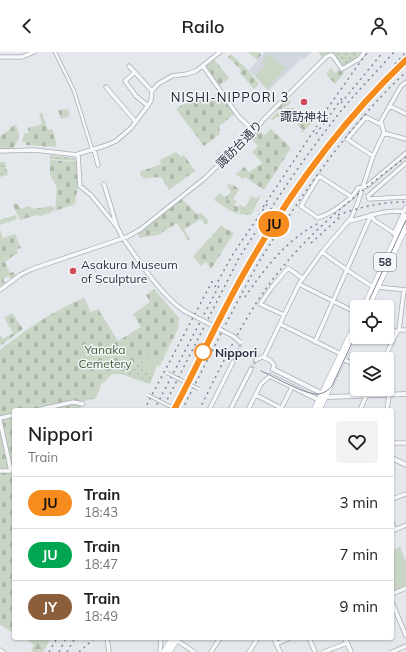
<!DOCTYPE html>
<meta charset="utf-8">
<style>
:root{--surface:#fff;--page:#f2f2f2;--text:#202124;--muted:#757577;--line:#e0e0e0}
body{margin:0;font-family:Mulish,"Noto Sans JP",sans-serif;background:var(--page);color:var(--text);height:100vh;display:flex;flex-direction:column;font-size:15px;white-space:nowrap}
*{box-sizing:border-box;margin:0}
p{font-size:13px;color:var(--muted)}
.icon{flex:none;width:22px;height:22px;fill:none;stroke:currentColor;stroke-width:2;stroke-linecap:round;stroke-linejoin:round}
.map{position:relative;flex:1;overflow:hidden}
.panel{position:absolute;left:12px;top:356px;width:382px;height:232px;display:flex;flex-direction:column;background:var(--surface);border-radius:4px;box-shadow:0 1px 3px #0004}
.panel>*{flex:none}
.badge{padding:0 8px;border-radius:13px;font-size:14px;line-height:26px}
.fabs{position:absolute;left:350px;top:248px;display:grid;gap:8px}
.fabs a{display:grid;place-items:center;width:44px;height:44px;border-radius:4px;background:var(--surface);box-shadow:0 1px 3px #0004;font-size:20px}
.map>.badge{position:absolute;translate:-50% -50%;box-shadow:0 0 0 2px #fff}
.round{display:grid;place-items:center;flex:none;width:42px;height:42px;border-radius:4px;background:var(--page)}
.summary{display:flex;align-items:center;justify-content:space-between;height:68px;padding:0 16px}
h1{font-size:19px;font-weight:600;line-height:30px}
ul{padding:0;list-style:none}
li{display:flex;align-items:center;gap:12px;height:52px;padding:0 16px;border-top:1px solid var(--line)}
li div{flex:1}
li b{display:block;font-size:15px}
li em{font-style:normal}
li .badge{min-width:44px;font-weight:700;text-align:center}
header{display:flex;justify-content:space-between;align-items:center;height:52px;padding:0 16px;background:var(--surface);font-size:18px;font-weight:600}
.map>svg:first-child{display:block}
.built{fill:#d2d6de}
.green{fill:url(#green-dots)}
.forest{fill:url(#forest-firs)}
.cemetery{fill:url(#cemetery-stones)}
.pitch{fill:#c9d6c5}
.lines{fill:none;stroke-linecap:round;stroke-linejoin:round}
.minor-tunnel{stroke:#bfc3cb;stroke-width:3.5;stroke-dasharray:3.5 2;stroke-linecap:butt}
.pedestrian-casing{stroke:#a9aeb7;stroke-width:4}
.minor-casing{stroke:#a9aeb7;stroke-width:5}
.tertiary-casing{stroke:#a9aeb7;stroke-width:5.5}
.primary-casing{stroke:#a3abb8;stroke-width:6}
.pedestrian{stroke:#f7f8fa;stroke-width:2.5}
.minor{stroke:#f7f8fa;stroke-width:3.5}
.tertiary{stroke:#f7f8fa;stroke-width:4}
.primary{stroke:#fff;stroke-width:5}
.tram{stroke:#7d8696;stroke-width:1}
.rail{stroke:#7d8696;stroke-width:1.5;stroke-dasharray:2 4;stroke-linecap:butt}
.pedestrian-bridge-casing{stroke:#a9aeb7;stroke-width:4;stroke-linecap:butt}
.minor-bridge-casing{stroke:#a9aeb7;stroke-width:5;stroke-linecap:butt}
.pedestrian-bridge{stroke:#f7f8fa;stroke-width:2.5}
.minor-bridge{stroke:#f7f8fa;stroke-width:3.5}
.line-casing{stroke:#fff;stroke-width:9}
.line{stroke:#f68b1e;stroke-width:6}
.poi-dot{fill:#d1495b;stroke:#f4f6f9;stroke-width:1.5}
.stop-dot{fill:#fff;stroke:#f68b1e;stroke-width:2}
.labels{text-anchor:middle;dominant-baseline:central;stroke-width:3;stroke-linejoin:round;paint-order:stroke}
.shield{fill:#f4f6f9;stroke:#676e7b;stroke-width:1}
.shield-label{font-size:11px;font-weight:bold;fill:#2b3445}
.poi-label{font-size:12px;fill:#2b3445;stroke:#f4f6f9}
.street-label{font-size:12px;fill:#2b3445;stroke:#f4f6f9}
.park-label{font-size:12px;fill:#3f6138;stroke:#f4f6f9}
.stop-label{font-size:12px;font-weight:bold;fill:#2b3445;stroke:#f4f6f9;text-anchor:start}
.neighbourhood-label{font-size:13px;letter-spacing:1px;fill:#1d2536;stroke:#f4f6f9}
</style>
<header><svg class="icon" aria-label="back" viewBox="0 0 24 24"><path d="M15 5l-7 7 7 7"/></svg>Railo<svg class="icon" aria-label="person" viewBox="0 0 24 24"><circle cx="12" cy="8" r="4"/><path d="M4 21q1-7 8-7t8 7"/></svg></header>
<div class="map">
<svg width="406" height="600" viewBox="0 0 406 600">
<defs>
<pattern id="green-dots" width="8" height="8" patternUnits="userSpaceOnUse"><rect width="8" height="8" fill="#c9d6c5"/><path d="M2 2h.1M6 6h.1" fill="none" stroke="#adb8ab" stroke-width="1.8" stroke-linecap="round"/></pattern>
<pattern id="forest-firs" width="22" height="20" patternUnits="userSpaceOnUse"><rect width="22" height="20" fill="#c9d6c5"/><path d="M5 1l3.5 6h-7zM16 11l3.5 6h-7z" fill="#adb8ab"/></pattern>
<pattern id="cemetery-stones" width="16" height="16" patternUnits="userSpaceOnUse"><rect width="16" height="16" fill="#c9d6c5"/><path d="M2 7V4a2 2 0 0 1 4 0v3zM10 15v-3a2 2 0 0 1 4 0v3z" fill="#adb8ab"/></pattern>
</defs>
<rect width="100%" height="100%" fill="#e4e7ec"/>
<!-- built -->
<path class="built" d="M265 0H312L303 8 302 6 268 39 249 18Z"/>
<!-- green -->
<path class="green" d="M318 0H361L355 7 344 15 333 2 329 1 323 6Z
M50 103 75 106V109L50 107Z
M0 110H5L8 123 0 125Z
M151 305 157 313 150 332 121 322Z"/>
<!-- forest -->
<path class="forest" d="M287 45 291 50 289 53 273 61H272Z
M287 56H294L306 65 312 67 311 72 302 81 301 80 302 77 291 67 292 65 287 61 284 65 280 66 276 65 273 68 271 67 275 62Z
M229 132 235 134 239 138 233 147 237 150 234 152 225 145 231 140 227 133Z
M252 144 256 147 259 144 260 145 251 163 238 162 241 157 238 155 240 153 245 155Z
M14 151 18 152 21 157 29 154 34 157 52 154 54 156V158L50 161 40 164 37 163 20 168 13 153Z
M27 586H51L43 600H33L31 597 34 593 26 587Z"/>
<!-- cemetery -->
<path class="cemetery" d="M248 0H260L262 2 257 8Z
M231 2 248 18 259 32 254 37 240 21 241 18 228 5Z
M214 7 229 26 219 34 205 15Z
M331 16 335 21 339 18 340 20 342 18 344 21 335 32 326 22Z
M220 40 236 61 219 74 220 82 204 94 176 57 185 51 186 52 199 43 205 50Z
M68 57 70 64 61 67 58 58Z
M39 61H42L48 78 52 77 56 90V95L26 93V90H22L24 82 29 80 28 76 42 72Z
M16 73C21 86 19 86 13 97H0V84L11 77V75Z
M258 77 264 83 271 77 291 96 264 138 245 125 242 127 236 122 244 115 249 120 262 111 252 100 258 94 249 85Z
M176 100 181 105 184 103 195 119 169 138 161 125 146 126 144 127 139 120 161 112 160 108Z
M50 108 77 110 78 133 75 152 55 159 57 136 50 123Z
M219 142 222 143 240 157 237 162 229 158 214 148Z
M181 146 198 163 200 160 209 169 206 173 201 167 184 177 190 187 188 188 177 171 158 183 139 186 138 181Z
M16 163 17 167 0 173V168Z
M221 174 234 181 211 217 206 210 201 214 193 204Z
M0 178 3 186 15 182 21 196 17 197 18 201 12 204V205L5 210 10 221 13 220 16 224 11 227 8 224 3 227 5 231 0 235Z
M154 237 179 266 178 277 159 315 151 305 121 322H112L101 333 96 346 81 350V358H14V581L0 573V298C27 277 52 259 84 246L91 260 98 257 118 289 141 275 133 262 150 250 146 243Z
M12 261 23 277 0 294V283L3 287 13 281 4 266Z"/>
<!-- pitch -->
<path class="pitch" d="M269 2 275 5 274 9 287 15 267 37 255 24 264 14 262 10Z
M151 306 156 313 152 323 142 318 148 308Z
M400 495 406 510V533L392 539V498Z"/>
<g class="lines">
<!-- minor-tunnel -->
<path class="minor-tunnel" d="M233 310 240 296V290
M251 317 256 308"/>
<!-- pedestrian casing -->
<g class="pedestrian-casing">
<path id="pedestrian" d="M55 0 74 39 92 97"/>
</g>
<!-- minor casing -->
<g class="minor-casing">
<path id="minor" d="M0 5H22L34 0
M129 14 152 39
M203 14 239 65 254 79
M135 20 125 29 136 44 148 54
M106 35 135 69
M390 54 406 62
M384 81 406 87
M94 97 98 113
M0 99 34 98 78 103
M373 104 347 87 366 65 382 73
M406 111 368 144 369 147 406 145
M104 132 117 175 123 186C138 208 165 249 188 261
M352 145 319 124 301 154 318 166C332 161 340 154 352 145L358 136 367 134 406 101
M371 163 374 168 397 183
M348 169C358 168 366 164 376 162 385 159 394 159 404 159
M117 175 91 143 80 134 78 102 107 93 116 89 131 76 149 52 151 48 152 39 158 32 172 24 187 22 196 19 220 0
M394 182 406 155
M322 200 347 218 373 235
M299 232 357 261
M377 235 406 238
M0 238 20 223 32 217 127 185 141 177 205 126 258 75 264 67 326 5 330 3 333 4 342 17 359 7 365 0
M284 263 260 252 272 235 288 216 302 226
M280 272 341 302
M387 275 397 280 399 278H406
M399 278 404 238
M315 290 371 163
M264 305 299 232 322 200 351 166 357 153 373 104 384 81 381 69 401 34 406 30
M343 307 357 314
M384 307 397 280
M256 308 262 305 270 308 274 313 273 317
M256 343 281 356
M281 357 292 335
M37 358 73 350 83 352
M209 358 233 310
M230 358 251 317
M248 358 261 332 270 324
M360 358 369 337
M387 358 389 343
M0 366 14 363
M0 369 11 419
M392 391H406
M0 419H14
M392 447 406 442
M392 470 395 478
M392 479 406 473
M392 542 406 536
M392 550 406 584
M107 586 109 600
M274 586 280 600
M309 586 315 600
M175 587 194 600
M276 592 290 586
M0 598 3 600
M160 600 161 586
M211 600 220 586
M249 600 258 586
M324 600 347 591
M392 600 406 594"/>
</g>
<!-- tertiary casing -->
<g class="tertiary-casing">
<path id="tertiary" d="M273 317 329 345 406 342
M270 324 319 348 321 347
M392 406 406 413
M345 586 351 600"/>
</g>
<!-- primary casing -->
<g class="primary-casing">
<path id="primary" d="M364 255 406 164
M368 255 406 175
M314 358 357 269
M319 358 357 278
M164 600 172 586
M169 600 178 586"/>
</g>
<!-- pedestrian -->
<use href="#pedestrian" class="pedestrian"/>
<!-- minor -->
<use href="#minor" class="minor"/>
<!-- tertiary -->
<use href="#tertiary" class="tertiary"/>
<!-- primary -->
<use href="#primary" class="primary"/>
<!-- tram -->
<path class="tram" d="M366 255 406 168
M261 319C273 324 307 344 319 342 324 341 329 338 332 334L357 280"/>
<!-- rail -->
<path class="rail" d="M395 12 406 0
M341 51 383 0
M327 57 363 6 368 0
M316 82 343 45
M263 155 317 74
M338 163C360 155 382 150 406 150
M311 191 341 164
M215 235 233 202 267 152
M245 245C265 216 287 187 319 171
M144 358 214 226
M154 358 220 232
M162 358 239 206C269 159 299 112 334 68 352 44 374 23 394 0
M174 358C198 313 218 267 243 223 287 144 341 70 406 8
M182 358C204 315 226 271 249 228 264 199 283 173 301 146 333 100 365 58 406 20
M199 358C220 317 239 275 265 238 302 185 355 143 406 105
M49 600 57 586
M59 600 66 586
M67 600 75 586
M79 600 95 586"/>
<!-- pedestrian-bridge casing -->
<g class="pedestrian-bridge-casing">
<path id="pedestrian-bridge" d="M167 321 199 337
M148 343 177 358"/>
</g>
<!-- minor-bridge casing -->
<g class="minor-bridge-casing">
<path id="minor-bridge" d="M188 261 233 284 240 290"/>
</g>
<!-- pedestrian-bridge -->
<use href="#pedestrian-bridge" class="pedestrian-bridge"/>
<!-- minor-bridge -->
<use href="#minor-bridge" class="minor-bridge"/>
</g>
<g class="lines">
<!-- line casing -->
<g class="line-casing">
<path id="line" d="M174 358C198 313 218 267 243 223 287 144 341 70 406 8"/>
</g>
<!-- line -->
<use href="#line" class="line"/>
</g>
<!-- markers -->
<g class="poi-dot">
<circle cx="304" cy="50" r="4"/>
<circle cx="73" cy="219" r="4"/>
</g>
<circle class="stop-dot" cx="203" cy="300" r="8"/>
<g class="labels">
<!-- shield labels -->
<rect class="shield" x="374" y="201" width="22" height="18" rx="3"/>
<g class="shield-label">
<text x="385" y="210">58</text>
</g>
<!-- poi labels -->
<g class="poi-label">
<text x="304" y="64">諏訪神社</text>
<text x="81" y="212" text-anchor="start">Asakura Museum<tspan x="81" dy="14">of Sculpture</tspan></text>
</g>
<!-- street labels -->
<g class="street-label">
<text transform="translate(239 92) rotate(-46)">諏訪台通り</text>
</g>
<!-- park labels -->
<g class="park-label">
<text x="105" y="297">Yanaka<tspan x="105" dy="14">Cemetery</tspan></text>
</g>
<!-- stop labels -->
<g class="stop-label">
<text x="215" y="300">Nippori</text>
</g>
<!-- neighbourhood labels -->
<g class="neighbourhood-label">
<text x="230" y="45">NISHI-NIPPORI 3</text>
</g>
</g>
</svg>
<div class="fabs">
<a><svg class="icon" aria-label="locate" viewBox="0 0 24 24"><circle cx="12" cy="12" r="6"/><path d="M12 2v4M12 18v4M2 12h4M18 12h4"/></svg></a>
<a><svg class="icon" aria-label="layers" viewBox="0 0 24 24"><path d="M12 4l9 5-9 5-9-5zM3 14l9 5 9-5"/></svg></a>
</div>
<b class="badge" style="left:274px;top:172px;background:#f68b1e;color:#111">JU</b>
<section class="panel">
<div class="summary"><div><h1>Nippori</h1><p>Train</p></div><a class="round"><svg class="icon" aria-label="heart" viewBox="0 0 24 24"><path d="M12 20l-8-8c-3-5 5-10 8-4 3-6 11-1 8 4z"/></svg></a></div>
<ul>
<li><span class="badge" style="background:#f68b1e;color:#111">JU</span><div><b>Train</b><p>18:43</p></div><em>3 min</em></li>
<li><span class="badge" style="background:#00a651;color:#fff">JU</span><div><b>Train</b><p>18:47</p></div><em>7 min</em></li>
<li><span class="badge" style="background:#8b5e3c;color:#fff">JY</span><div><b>Train</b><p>18:49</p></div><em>9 min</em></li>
</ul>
</section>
</div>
